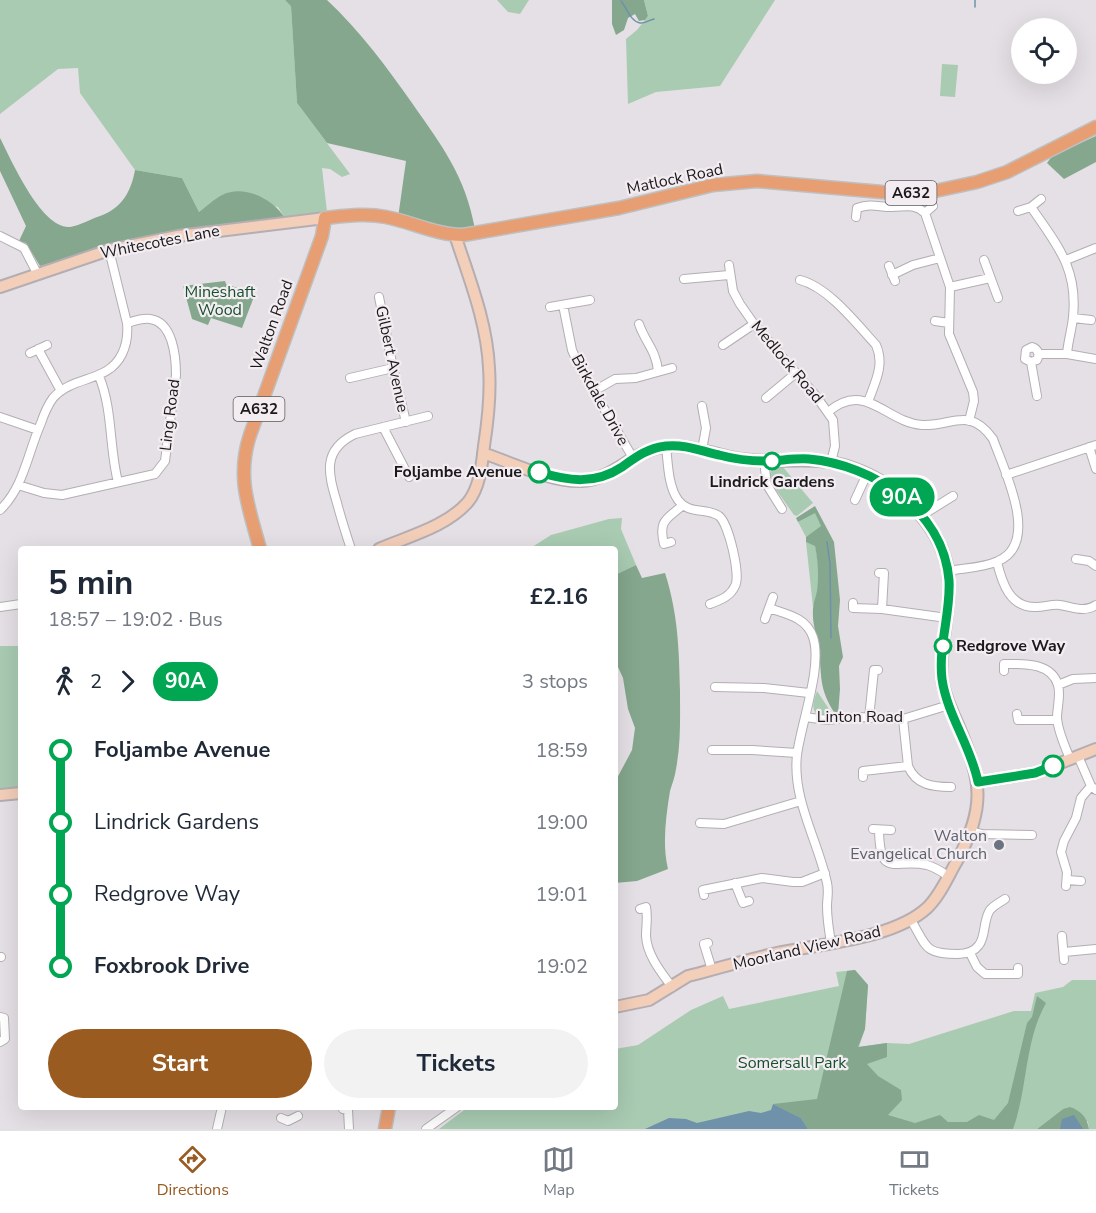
<!DOCTYPE html>
<meta charset="utf-8">
<style>
:root{--surface:#fff;--page:#f2f2f3;--text:#1f2937;--muted:#747a83;--line:#e0e1e3;--accent:#995b20}
body{margin:0;font-family:"Nunito Sans",sans-serif;background:var(--page);color:var(--text);height:100vh;display:flex;flex-direction:column;font-size:22px;white-space:nowrap}
*{box-sizing:border-box;margin:0}
p{font-size:20px;color:var(--muted)}
.icon{flex:none;width:33px;height:33px;fill:none;stroke:currentColor;stroke-width:2;stroke-linecap:round;stroke-linejoin:round}
.map{position:relative;flex:1;overflow:hidden}
.panel{position:absolute;left:18px;top:546px;width:600px;height:564px;display:flex;flex-direction:column;background:var(--surface);border-radius:6px;box-shadow:0 6px 24px #0002}
.panel>*{flex:none}
.badge{padding:0 12px;border-radius:20px;font-size:21px;line-height:39px}
.buttons{position:absolute;left:1011px;top:18px;display:grid;gap:12px}
.buttons a{display:grid;place-items:center;width:66px;height:66px;border-radius:50%;background:var(--surface);box-shadow:0 6px 24px #0002;font-size:30px}
.map>.badge{position:absolute;translate:-50% -50%;box-shadow:0 0 0 3px #fff}
.legs{display:flex;align-items:center;gap:9px;height:66px;padding:0 30px;font-size:20px}
.legs p{margin-inline-start:auto}
.headline{display:flex;align-items:center;justify-content:space-between;height:102px;padding:0 30px}
h1{font-size:33px;font-weight:700;line-height:45px}
.cta{display:flex;gap:12px;margin-top:auto;padding:12px 30px}
.cta a{flex:1;height:69px;border-radius:36px;background:var(--accent);color:#fff;font-size:24px;font-weight:700;line-height:69px;text-align:center}
.cta a+a{background:var(--page);color:var(--text)}
ul{padding:0 30px;list-style:none}
li{display:flex;align-items:center;gap:21px;height:72px;font-size:22px}
li i{display:grid;place-items:center;width:9px;height:100%;margin:0 8px;background:currentColor}
li i::after{content:'';width:15px;height:15px;margin:-8px;border:4px solid;border-radius:50%;background:var(--surface)}
li p{margin-inline-start:auto}
li:first-child i{background:linear-gradient(#0000 50%,currentColor 0)}
li:last-child i{background:linear-gradient(currentColor 50%,#0000 0)}
.menu{display:flex;justify-content:space-around;align-items:center;height:84px;border-top:2px solid var(--line);background:var(--surface);font-size:16px;color:var(--muted)}
.menu a{display:grid;justify-items:center;gap:3px}
.menu .on{color:var(--accent)}
.map>svg:first-child{display:block}
.green{fill:#a9cbb2}
.forest{fill:#84a78d}
.water{fill:#6f91aa}
.lines{fill:none;stroke-linecap:round;stroke-linejoin:round}
.stream{stroke:#6f91aa;stroke-width:1.5}
.street-casing{stroke:#b4aeb3;stroke-width:10}
.secondary-casing{stroke:#b4aeb3;stroke-width:14}
.primary-casing{stroke:#bfbfbf;stroke-width:15}
.street{stroke:#fff;stroke-width:8}
.secondary{stroke:#f3ceb9;stroke-width:10}
.primary{stroke:#e89e73;stroke-width:12}
.line-1-casing{stroke:#fff;stroke-width:14}
.line-1{stroke:#00a651;stroke-width:9}
.stop-1-dot{fill:#fff;stroke:#00a651;stroke-width:3}
.worship-dot{fill:#6b7280;stroke:#f3edf2;stroke-width:2}
.labels{text-anchor:middle;dominant-baseline:central;stroke-width:4.5;stroke-linejoin:round;paint-order:stroke}
.shield{fill:#f3edf2;stroke:#5c595c;stroke-width:1.5}
.shield-label{font-size:15px;font-weight:bold;fill:#1b191b}
.street-label{font-size:16px;fill:#1b191b;stroke:#f3edf2}
.park-label{font-size:16px;fill:#164f2d;stroke:#f3edf2}
.stop-label{font-size:16px;font-weight:bold;fill:#1b191b;stroke:#f3edf2;text-anchor:end}
.worship-label{font-size:16px;fill:#5b616d;stroke:#f3edf2;text-anchor:end}
</style>
<div class="map">
<svg width="1096" height="1129" viewBox="0 0 1096 1129">
<rect width="100%" height="100%" fill="#e5e0e5"/>
<!-- green -->
<path class="green" d="M0 0H285L291 5 297 103 350 174 342 177 330 169 322 168 327 212 285 218 278 207 224 194 199 212 182 178 135 170 80 93 78 68 58 69 0 114Z
M497 0H529L520 14 508 12Z
M644 0H775L720 86 656 92 628 104 626 39 637 30 648 16Z
M942 64 958 65 955 97 940 96Z
M783 467 813 503 797 516 794 515 770 481V473L773 468Z
M815 512 822 526 806 537 798 522Z
M622 518 621 529 636 565 615 575V549H529L551 535 609 519Z
M806 542 815 545C819 566 821 587 813 607Z
M21 646V787L0 789V646Z
M817 691 833 715H818C810 709 814 700 817 691Z
M855 970 868 985 865 1029 859 1047 887 1043 909 1044 1014 1011H1031L1035 993 1063 987 1072 980H1096V1129H1089L1088 1122 1063 1109 1037 1129H439L468 1107H615V1049L638 1045 691 1010 723 996 729 1009 839 986 836 972Z"/>
<!-- forest -->
<path class="forest" d="M285 0H327C360 31 386 66 412 103 442 146 465 175 475 229L456 230 398 218 406 161 327 143 297 103 291 6Z
M612 0H644L648 16 645 20 639 21 635 14 628 18 624 30 616 35 612 24Z
M1096 136V162L1064 179 1047 163 1052 156Z
M0 138C11 159 41 229 70 227 79 226 91 219 100 216 122 208 131 192 135 170L182 178 199 212C206 207 214 199 222 195 244 184 273 199 285 218L175 232 131 240 40 266 26 243 19 241 26 226 0 171Z
M225 281 226 284 255 294 242 328 211 318 208 325 192 319 183 286Z
M815 506 834 542 840 600 838 626 843 657 839 666 840 689 838 715H836C817 687 823 676 818 645 816 633 812 622 813 609 813 603 816 597 817 591 819 576 818 561 815 546L806 542V537L821 526 815 513 798 522 796 518Z
M636 565 642 578 665 573C678 614 679 648 680 691 680 717 681 743 676 769 675 777 672 784 670 791 666 816 662 844 668 869L637 881 615 883V782L632 750 635 728 628 709 623 678 618 667 615 644V575Z
M855 970 868 985 865 1029 858 1047 887 1043V1057L867 1064 878 1076 901 1090 902 1100 888 1115 915 1123 940 1115 948 1122H967L979 1115 994 1120 1008 1103 1027 1023 1032 1017 1037 996 1046 1003C1024 1042 1028 1088 1013 1129H808L801 1118 773 1104 817 1099 847 971Z
M1070 1107C1081 1111 1087 1117 1089 1129H1037L1063 1109Z"/>
<!-- water -->
<path class="water" d="M773 1104 801 1118 808 1129H645L669 1118 686 1119 697 1123 749 1111 761 1113 771 1110Z
M1074 1115 1083 1129H1060L1062 1119Z"/>
<g class="lines">
<!-- stream -->
<path class="stream" d="M975 0V7
M621 1C627 8 630 21 640 23 644 24 649 20 654 19
M827 542 830 564 831 638"/>
<!-- street casing -->
<g class="street-casing">
<path id="street" d="M1031 207C1057 245 1078 268 1073 317 1072 329 1068 341 1067 354
M1018 211 1031 207 1041 199
M925 213 933 206
M856 217 857 208C872 203 878 207 892 207 905 207 914 203 925 213L950 287 949 334 973 392 974 401 969 421
M0 236 24 248 37 273
M984 260 998 298
M1066 260 1096 248
M729 265 733 291 740 304 754 324 816 396 833 420 835 446 831 462
M889 266 895 281
M892 275 913 265 940 258
M684 279 729 275
M800 280C828 287 856 323 876 345 885 365 875 382 868 402
M950 287 990 278
M379 297 393 368 406 422
M563 305 572 350 579 366 633 458
M550 307 590 300
M1073 318 1091 320
M935 321 949 323
M639 324C645 342 656 350 658 371
M723 345 754 324
M38 349 61 391
M30 353 47 345
M1039 354H1067L1096 359
M1031 362 1037 360C1040 354 1038 349 1032 347L1026 350 1025 359 1031 362 1037 396
M99 376C113 410 109 447 118 482
M350 378 393 368
M594 391 615 379 636 378 672 368
M766 398 796 373
M828 412C866 380 885 422 922 425 951 427 969 405 993 439 1004 470 1041 543 998 561 983 568 964 568 948 571
M0 417 38 430
M383 427 409 477
M666 446C668 463 668 486 678 500 689 515 706 507 719 516 729 524 741 576 735 586 730 597 720 600 710 604
M1089 447 1096 469
M702 450 706 428 702 406
M764 461 767 485 782 509
M1006 475 1096 445
M18 485 44 493 62 495 155 474 165 461 176 375C176 357 173 322 150 319 142 318 134 321 127 323
M855 500 867 474
M0 510C24 487 28 452 41 423 44 414 48 405 53 398 73 375 108 383 122 354 127 344 128 334 127 323L109 250
M921 516 953 496
M671 542 664 544C658 520 667 519 683 505
M351 549C346 534 341 518 337 503 328 473 322 450 355 434L428 416
M1076 559 1089 561 1096 566
M997 562C1002 583 1010 608 1036 607 1045 607 1051 604 1060 605 1073 607 1084 613 1096 605
M879 573H884L882 609
M853 603V608L882 609 947 618
M0 607 21 604
M769 608C786 614 806 617 813 637 823 666 801 723 797 755 792 799 818 841 827 883 829 891 827 899 827 906 827 918 829 931 831 943
M765 619 773 597
M1004 671V664C1023 664 1051 662 1058 685 1061 695 1057 708 1057 718 1058 732 1065 746 1070 759
M1058 685 1073 679 1096 678
M715 687 764 688 809 693
M1017 714 1018 720H1057
M805 717 827 720 858 717 903 719 949 705
M869 718 874 670H878
M903 719 908 766C916 785 932 787 951 787
M712 750H752L797 753
M1078 756 1091 786 1096 790
M863 777V771L908 766
M700 823 724 824 801 801
M873 829 891 830
M879 830C880 880 894 858 927 865 935 867 942 872 948 876
M971 831 982 834 1032 835
M1067 880 1081 881
M735 883 743 903 749 901
M1066 886 1067 872 1061 852 1064 841 1076 818 1081 798 1091 786
M704 895 703 890 762 878 793 882H802L825 873
M640 909 646 907C648 918 646 926 646 936 647 955 661 972 672 987
M911 920C927 947 924 954 958 954 966 954 974 952 979 945 986 936 983 920 990 910 993 906 1000 902 1005 899
M1062 936 1064 960
M708 943 704 944 712 970
M1064 952 1096 949
M970 953 977 967 985 974H1018V968
M0 957H1
M0 1017 4 1018 5 1039 0 1042
M343 1109 348 1110 349 1129
M281 1118 288 1121 298 1116
M217 1129 222 1107
M426 1129 457 1107"/>
</g>
<!-- secondary casing -->
<g class="secondary-casing">
<path id="secondary" d="M0 287 109 250 178 236 325 218
M483 453C512 463 551 482 581 481 612 480 629 454 658 448 687 441 712 455 741 459 779 465 814 454 853 468 899 484 948 531 949 583 950 615 939 647 942 679 944 695 952 711 959 727 982 782 986 806 957 861 948 876 940 896 927 908 893 939 820 944 777 953 751 959 725 966 700 973L688 976 649 1000 615 1007
M379 549C409 536 446 527 468 502 480 487 482 464 484 446 488 420 491 394 489 368 487 322 469 278 455 235
M978 782 1035 773 1096 749
M0 795 21 793"/>
</g>
<!-- primary casing -->
<g class="primary-casing">
<path id="primary" d="M260 549C249 508 236 478 250 435L322 236 325 218C345 216 366 213 386 217 412 222 436 235 463 235L619 208 713 185 757 181 882 192 908 193 935 191 977 182 1007 172 1096 127
M385 1129 389 1107"/>
</g>
<!-- street -->
<use href="#street" class="street"/>
<!-- secondary -->
<use href="#secondary" class="secondary"/>
<!-- primary -->
<use href="#primary" class="primary"/>
</g>
<g class="lines">
<!-- line-1 casing -->
<g class="line-1-casing">
<path id="line-1" d="M539 472C568 481 595 485 622 467 636 457 648 448 666 446 685 444 701 451 719 455 734 459 749 461 764 461 779 461 794 458 809 459 873 465 943 510 949 580 951 613 938 646 942 679 947 715 971 746 978 782L1035 773 1053 766"/>
</g>
<!-- line-1 -->
<use href="#line-1" class="line-1"/>
</g>
<!-- markers -->
<g class="stop-1-dot">
<circle cx="772" cy="461" r="8"/>
<circle cx="539" cy="472" r="10"/>
<circle cx="943" cy="646" r="8"/>
<circle cx="1053" cy="766" r="10"/>
</g>
<circle class="worship-dot" cx="999" cy="845" r="6"/>
<g class="labels">
<!-- shield labels -->
<g class="shield">
<rect x="885.5" y="181" width="51" height="24" rx="4.5"/>
<rect x="233.5" y="397" width="51" height="24" rx="4.5"/>
</g>
<g class="shield-label">
<text x="911" y="193">A632</text>
<text x="259" y="409">A632</text>
</g>
<!-- street labels -->
<g class="street-label">
<text transform="translate(675 179) rotate(-12)">Matlock Road</text>
<text transform="translate(160 242) rotate(-11)">Whitecotes Lane</text>
<text transform="translate(272 325) rotate(-70)">Walton Road</text>
<text transform="translate(392 359) rotate(78)">Gilbert Avenue</text>
<text transform="translate(787 362) rotate(50)">Medlock Road</text>
<text transform="translate(600 400) rotate(61)">Birkdale Drive</text>
<text transform="translate(170 415) rotate(-83)">Ling Road</text>
<text x="860" y="717">Linton Road</text>
<text transform="translate(807 948) rotate(-13)">Moorland View Road</text>
</g>
<!-- park labels -->
<g class="park-label">
<text x="220" y="292">Mineshaft<tspan x="220" dy="18">Wood</tspan></text>
<text x="792" y="1063">Somersall Park</text>
</g>
<!-- stop labels -->
<g class="stop-label">
<text x="522" y="472">Foljambe Avenue</text>
<text x="772" y="482" text-anchor="middle">Lindrick Gardens</text>
<text x="956" y="646" text-anchor="start">Redgrove Way</text>
</g>
<!-- worship labels -->
<g class="worship-label">
<text x="987" y="836">Walton<tspan x="987" dy="18">Evangelical Church</tspan></text>
</g>
</g>
</svg>
<div class="buttons">
<a><svg class="icon" aria-label="locate" viewBox="0 0 24 24"><circle cx="12" cy="12" r="6"/><path d="M12 2v4M12 18v4M2 12h4M18 12h4"/></svg></a>
</div>
<b class="badge" style="left:902px;top:497px;background:#00a651;color:#fff">90A</b>
<section class="panel">
<div class="headline"><div><h1>5 min</h1><p>18:57 – 19:02 · Bus</p></div><b>£2.16</b></div>
<div class="legs"><svg class="icon" aria-label="walk" viewBox="0 0 24 24"><circle cx="13" cy="4" r="2"/><path d="M13 8l-2 6 4 7M11 14l-3 7M7 12l3-4h3l4 4"/></svg>2<svg class="icon" aria-label="forward" viewBox="0 0 24 24"><path d="M9 5l7 7-7 7"/></svg><b class="badge" style="background:#00a651;color:#fff">90A</b><p>3 stops</p></div>
<ul>
<li><i style="color:#00a651"></i><b>Foljambe Avenue</b><p>18:59</p></li>
<li><i style="color:#00a651"></i><span>Lindrick Gardens</span><p>19:00</p></li>
<li><i style="color:#00a651"></i><span>Redgrove Way</span><p>19:01</p></li>
<li><i style="color:#00a651"></i><b>Foxbrook Drive</b><p>19:02</p></li>
</ul>
<div class="cta"><a>Start</a><a>Tickets</a></div>
</section>
</div>
<nav class="menu">
<a class="on"><svg class="icon" aria-label="directions" viewBox="0 0 24 24"><path d="M12 3l9 9-9 9-9-9zM9 14v-3h6M13 9l2 2-2 2"/></svg>Directions</a>
<a><svg class="icon" aria-label="map" viewBox="0 0 24 24"><path d="M3 6l6-2 6 2 6-2v14l-6 2-6-2-6 2zM9 4v14M15 6v14"/></svg>Map</a>
<a><svg class="icon" aria-label="tickets" viewBox="0 0 24 24"><path d="M3 7h18v10H3zM15 7v10"/></svg>Tickets</a>
</nav>
